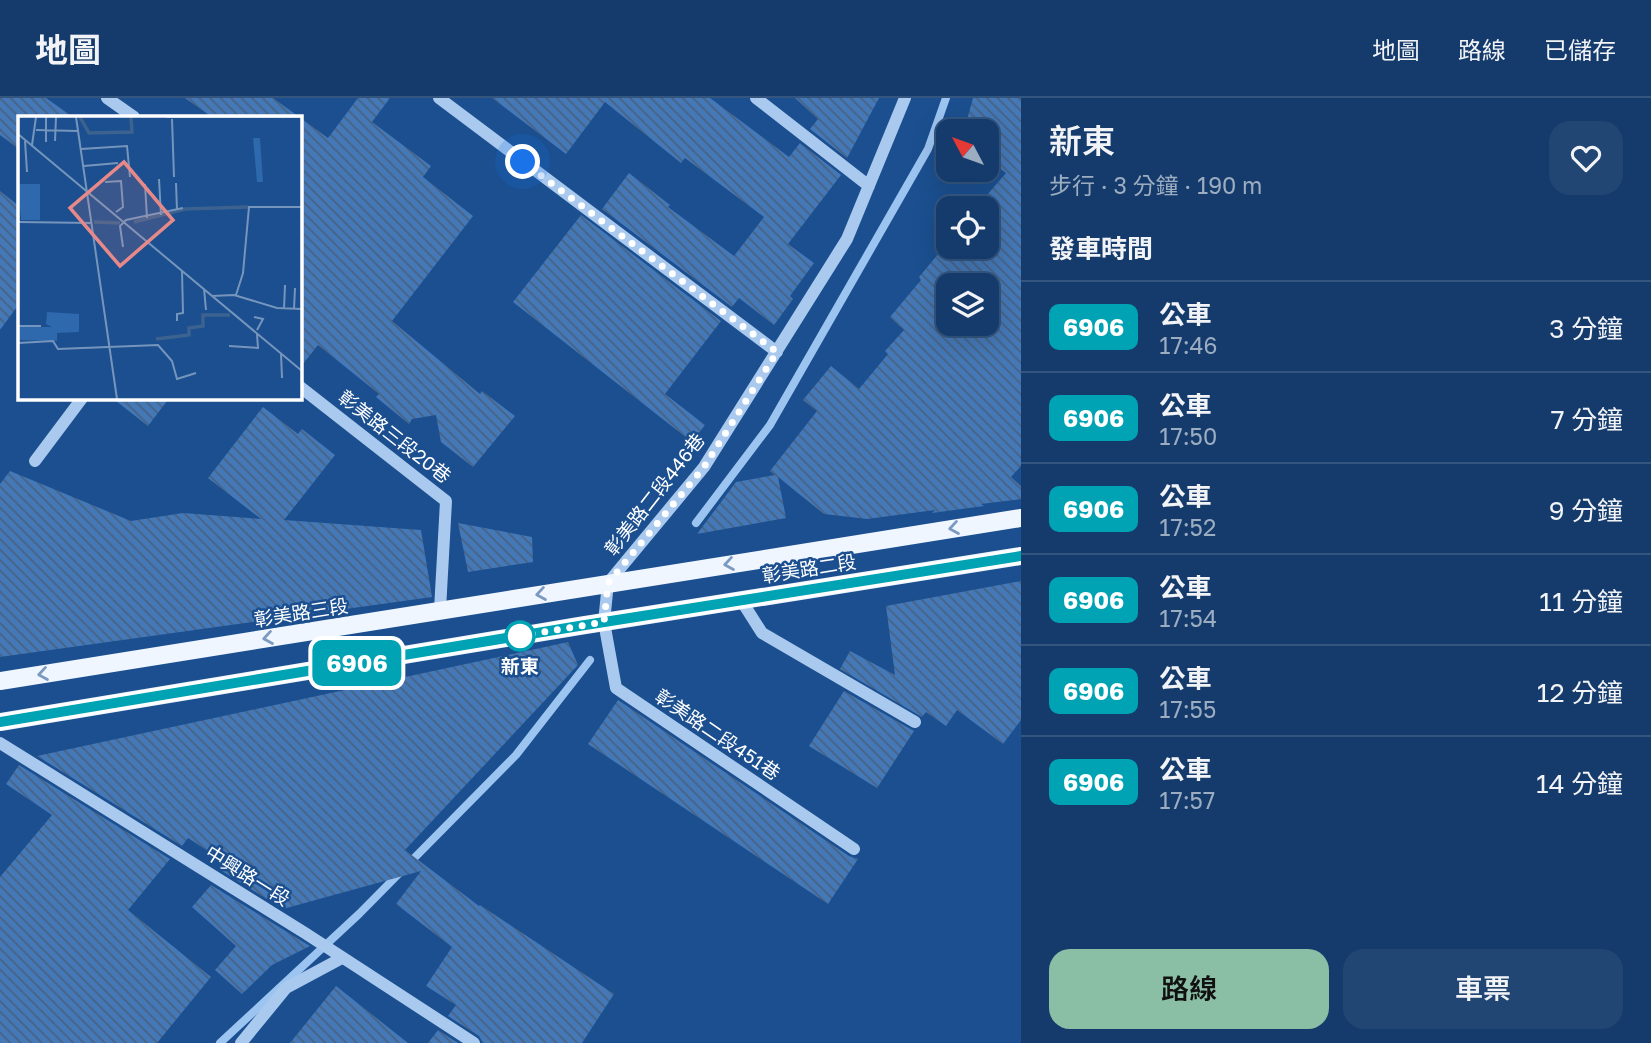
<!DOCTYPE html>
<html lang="zh-TW">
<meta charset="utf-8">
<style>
:root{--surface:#143b6b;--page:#214673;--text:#f1f3f6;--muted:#9dadc1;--line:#33557e;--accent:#8abfa5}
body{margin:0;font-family:"Golos Text","Noto Sans TC",sans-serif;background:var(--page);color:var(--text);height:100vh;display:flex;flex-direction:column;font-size:26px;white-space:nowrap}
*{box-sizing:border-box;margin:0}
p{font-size:23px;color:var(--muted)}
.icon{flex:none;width:38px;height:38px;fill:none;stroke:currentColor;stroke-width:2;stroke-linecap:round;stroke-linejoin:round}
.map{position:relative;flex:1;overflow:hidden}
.sheet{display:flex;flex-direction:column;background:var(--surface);width:630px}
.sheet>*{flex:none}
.badge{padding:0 14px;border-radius:10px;font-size:24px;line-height:46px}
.needle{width:46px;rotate:311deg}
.tools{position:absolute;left:936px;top:21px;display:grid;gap:14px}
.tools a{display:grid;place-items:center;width:63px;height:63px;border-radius:14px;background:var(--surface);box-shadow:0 7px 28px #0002,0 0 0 2px var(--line);font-size:35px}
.you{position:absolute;width:35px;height:35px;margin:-18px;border:5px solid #fff;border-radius:50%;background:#1a73e8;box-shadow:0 0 0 10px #1a73e833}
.map>.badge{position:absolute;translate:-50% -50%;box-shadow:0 0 0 4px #fff}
h2{padding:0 28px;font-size:26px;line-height:63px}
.round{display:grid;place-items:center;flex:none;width:74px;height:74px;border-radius:21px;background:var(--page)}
.head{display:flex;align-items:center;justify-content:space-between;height:119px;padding:0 28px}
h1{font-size:33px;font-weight:600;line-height:52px}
.cta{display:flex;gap:14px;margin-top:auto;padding:14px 28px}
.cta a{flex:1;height:80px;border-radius:21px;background:var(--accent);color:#111;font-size:28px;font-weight:600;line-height:80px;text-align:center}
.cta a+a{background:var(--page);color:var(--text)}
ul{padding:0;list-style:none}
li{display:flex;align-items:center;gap:21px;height:91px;padding:0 28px;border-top:2px solid var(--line)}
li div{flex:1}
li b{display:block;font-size:26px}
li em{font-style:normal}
li .badge{min-width:77px;font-weight:700;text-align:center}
header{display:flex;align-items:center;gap:42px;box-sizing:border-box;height:98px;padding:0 35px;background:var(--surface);border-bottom:2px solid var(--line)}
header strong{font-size:33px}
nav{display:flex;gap:38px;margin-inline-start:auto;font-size:24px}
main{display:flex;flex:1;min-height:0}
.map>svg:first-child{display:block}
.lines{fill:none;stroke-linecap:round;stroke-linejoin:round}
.stream{stroke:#9cc4f0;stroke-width:8}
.building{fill:url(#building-back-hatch);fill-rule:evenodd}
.minor{stroke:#a9c9ee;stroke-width:12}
.major{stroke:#f0f6ff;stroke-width:18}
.oneway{stroke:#7b9ac1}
.line-casing{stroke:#fff;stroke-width:16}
.line{stroke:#00a3b4;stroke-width:10}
.walk{stroke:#fff;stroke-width:7;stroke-dasharray:0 12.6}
.stop-dot{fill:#fff;stroke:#00a3b4;stroke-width:3.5}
.labels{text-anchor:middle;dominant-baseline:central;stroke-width:5;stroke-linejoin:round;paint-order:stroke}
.street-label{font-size:19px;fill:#fff;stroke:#1b4f8f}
.stop-label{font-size:19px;font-weight:bold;fill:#fff;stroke:#1b4f8f}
.inset-river{fill:none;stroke:#3c6290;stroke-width:3.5}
.inset-road{fill:none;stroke:#7695bc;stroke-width:2}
.view{fill:#e88989;fill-opacity:0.15;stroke:#e88989;stroke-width:3.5}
.inset-edge{fill:none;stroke:#fff;stroke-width:3.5}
</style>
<header>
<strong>地圖</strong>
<nav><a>地圖</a><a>路線</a><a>已儲存</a></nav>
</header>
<main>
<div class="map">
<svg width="1021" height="945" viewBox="0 0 1021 945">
<defs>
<pattern id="building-back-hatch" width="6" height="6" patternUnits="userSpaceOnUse" patternTransform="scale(1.75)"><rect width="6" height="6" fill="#4478b7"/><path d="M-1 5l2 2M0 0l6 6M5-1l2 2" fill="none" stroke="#486282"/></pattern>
</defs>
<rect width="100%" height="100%" fill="#1b4f8f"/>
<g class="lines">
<!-- stream -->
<path class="stream" d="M696 425 770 327 928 51 946 0
M220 945 359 816 516 657 590 562"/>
</g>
<!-- building -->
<path class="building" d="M0 0H46L73 19H19V51L0 37Z
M185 0H273L328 40 358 0H390L372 24 431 68 423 79 473 118 392 223 480 296 482 293 515 318 473 369 441 344 436 317 412 321 409 326 376 299 379 296 318 247 299 271V19H212Z
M492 0H710L789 59 800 45 841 77 788 146 814 165 790 198 793 201 774 227 739 200 732 209 602 111 629 75 670 107 668 109 734 158 764 119 685 60 681 65 605 4 566 56Z
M795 0H879L847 60 810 31 818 21Z
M973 0H1021V368L1011 379 1021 388V401L981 406 984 408 932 415 935 412 867 421 824 416 778 379 786 420 697 436 736 384 775 377 770 373 817 313 803 302 831 268 859 291 888 256 885 253 904 232 890 219 921 182 919 179 944 149H987V97L1006 75 987 61V33H964ZM948 187H987V226H948Z
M0 93 19 108V206L0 232Z
M581 117 721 223 665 296 705 327 692 344 513 204Z
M111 299H170L148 328Z
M263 309 298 336 302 331 335 357 284 422 421 432 432 499 0 559V386L10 373 131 423 183 415 261 421 208 380Z
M458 425 532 439 533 464 468 474Z
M1021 483V622L1003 646 957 612 946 628 926 614 922 619 840 571 850 553 895 577 886 508Z
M568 544 578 567 405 752 479 808 480 807 614 896 582 945H483L479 938 448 918 456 907 426 888 452 849 396 806 421 773 283 811 222 773 228 766 188 740 182 748 37 658Z
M844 593 914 633 877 690 809 648Z
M618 602 849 758 858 761 828 806 588 646Z
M19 667 170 761 128 812 211 879 157 945H0V779L52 717 6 686Z
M211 787 300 842 310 848 272 867 242 896 215 872 236 848 192 809Z
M336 888 408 945H290Z
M438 932 458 945H428Z"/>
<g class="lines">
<!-- minor -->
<path class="minor" d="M107 0 134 19
M439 0 777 254
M756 0 869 88
M299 288 446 403 440 512
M35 363 83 299
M741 502 762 535 915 624
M0 645 305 835 474 945
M854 751 616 590 604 524 608 485 704 369 847 141 905 0
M241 945 286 890 342 860"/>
<!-- major -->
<path class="major" d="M0 583 1021 420
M0 624 579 528 1021 458"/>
</g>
<!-- one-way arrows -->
<defs><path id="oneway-chevron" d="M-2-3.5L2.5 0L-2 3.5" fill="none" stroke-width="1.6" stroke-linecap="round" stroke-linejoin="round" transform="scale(1.75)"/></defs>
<g class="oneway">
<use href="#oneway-chevron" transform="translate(954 430) rotate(171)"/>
<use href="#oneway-chevron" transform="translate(729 466) rotate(171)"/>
<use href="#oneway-chevron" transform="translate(541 496) rotate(171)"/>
<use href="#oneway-chevron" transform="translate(268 540) rotate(171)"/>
<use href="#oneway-chevron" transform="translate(43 576) rotate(171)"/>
</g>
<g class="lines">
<!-- line casing -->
<g class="line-casing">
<path id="line" d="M0 624 579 528 1021 458"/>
</g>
<!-- line -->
<use href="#line" class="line"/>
<!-- walk -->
<path class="walk" d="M520 538 604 524 608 485 704 369 777 254 523 64"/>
</g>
<!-- markers -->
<circle class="stop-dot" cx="520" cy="538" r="14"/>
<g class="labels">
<!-- street labels -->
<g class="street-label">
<text transform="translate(395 338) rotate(38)">彰美路三段20巷</text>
<text transform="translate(654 396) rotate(-52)">彰美路二段446巷</text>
<text transform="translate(809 470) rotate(-9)">彰美路二段</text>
<text transform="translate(301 514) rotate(-9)">彰美路三段</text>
<text transform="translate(718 636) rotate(34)">彰美路二段451巷</text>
<text transform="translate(248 777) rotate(32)">中興路一段</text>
</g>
<!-- stop labels -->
<g class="stop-label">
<text x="520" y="567">新東</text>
</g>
</g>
<!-- overview -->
<g transform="translate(18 18)">
<rect width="284" height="284" fill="#1b4f8f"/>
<path d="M0 68H22V104H3Z" fill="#2e69ad"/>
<path d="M235 22H242L245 66H239Z" fill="#2e69ad"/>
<path d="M29 196 61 198V216L39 217V225L0 224V211H34L28 208Z" fill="#2e69ad"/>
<path class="inset-river" d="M62 1 71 17 114 16 113 1M76 106 102 107M116 106 167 93 230 91M138 223 171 219V212L185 210V199H212"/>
<path class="inset-road" d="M58 1 99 283M148 1H227M227 1H284M154 3 156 61M18 14 60 15M0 18 284 255M7 25 9 56M37 25 38 1M28 26V1M14 29 18 1M63 33 109 30 112 61M66 50 100 47M141 63 143 99M87 66 103 65 105 91 98 96M158 67 159 94M127 68 129 102M0 106 74 107M105 131 102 110 108 104 165 92M186 173 188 194M218 179 225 157 231 91H284M194 180 216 179 259 192 284 193M266 193 267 169M276 193 277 172M236 201 245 203 239 214M159 205V198L165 197 164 155M0 210H23M0 227 35 225 40 233 140 229 154 245 159 263 178 257M211 230 240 232 239 218M263 237 264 262"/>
<path class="view" d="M106 46 155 104 102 150 52 92Z"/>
<rect width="284" height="284" class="inset-edge"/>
</g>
</svg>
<div class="tools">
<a><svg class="needle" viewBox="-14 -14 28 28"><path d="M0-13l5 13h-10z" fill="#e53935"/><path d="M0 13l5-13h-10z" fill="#9dadc1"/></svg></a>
<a><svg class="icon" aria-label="locate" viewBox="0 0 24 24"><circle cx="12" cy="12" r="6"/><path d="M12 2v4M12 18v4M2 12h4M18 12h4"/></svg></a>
<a><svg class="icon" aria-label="layers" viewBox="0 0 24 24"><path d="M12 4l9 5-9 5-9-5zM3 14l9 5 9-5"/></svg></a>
</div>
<div class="you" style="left:523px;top:64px"></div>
<b class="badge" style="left:357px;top:565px;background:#00a3b4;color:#fff">6906</b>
</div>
<section class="sheet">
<div class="head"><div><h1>新東</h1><p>步行 · 3 分鐘 · 190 m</p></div><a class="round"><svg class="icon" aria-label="heart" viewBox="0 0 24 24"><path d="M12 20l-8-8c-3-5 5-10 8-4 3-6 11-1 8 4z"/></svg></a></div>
<h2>發車時間</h2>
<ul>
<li><span class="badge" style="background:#00a3b4;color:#fff">6906</span><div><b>公車</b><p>17:46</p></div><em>3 分鐘</em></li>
<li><span class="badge" style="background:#00a3b4;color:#fff">6906</span><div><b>公車</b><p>17:50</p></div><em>7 分鐘</em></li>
<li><span class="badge" style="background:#00a3b4;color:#fff">6906</span><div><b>公車</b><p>17:52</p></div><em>9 分鐘</em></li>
<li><span class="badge" style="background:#00a3b4;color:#fff">6906</span><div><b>公車</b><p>17:54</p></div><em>11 分鐘</em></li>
<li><span class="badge" style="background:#00a3b4;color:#fff">6906</span><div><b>公車</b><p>17:55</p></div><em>12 分鐘</em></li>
<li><span class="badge" style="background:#00a3b4;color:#fff">6906</span><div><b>公車</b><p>17:57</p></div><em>14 分鐘</em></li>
</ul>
<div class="cta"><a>路線</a><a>車票</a></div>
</section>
</main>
